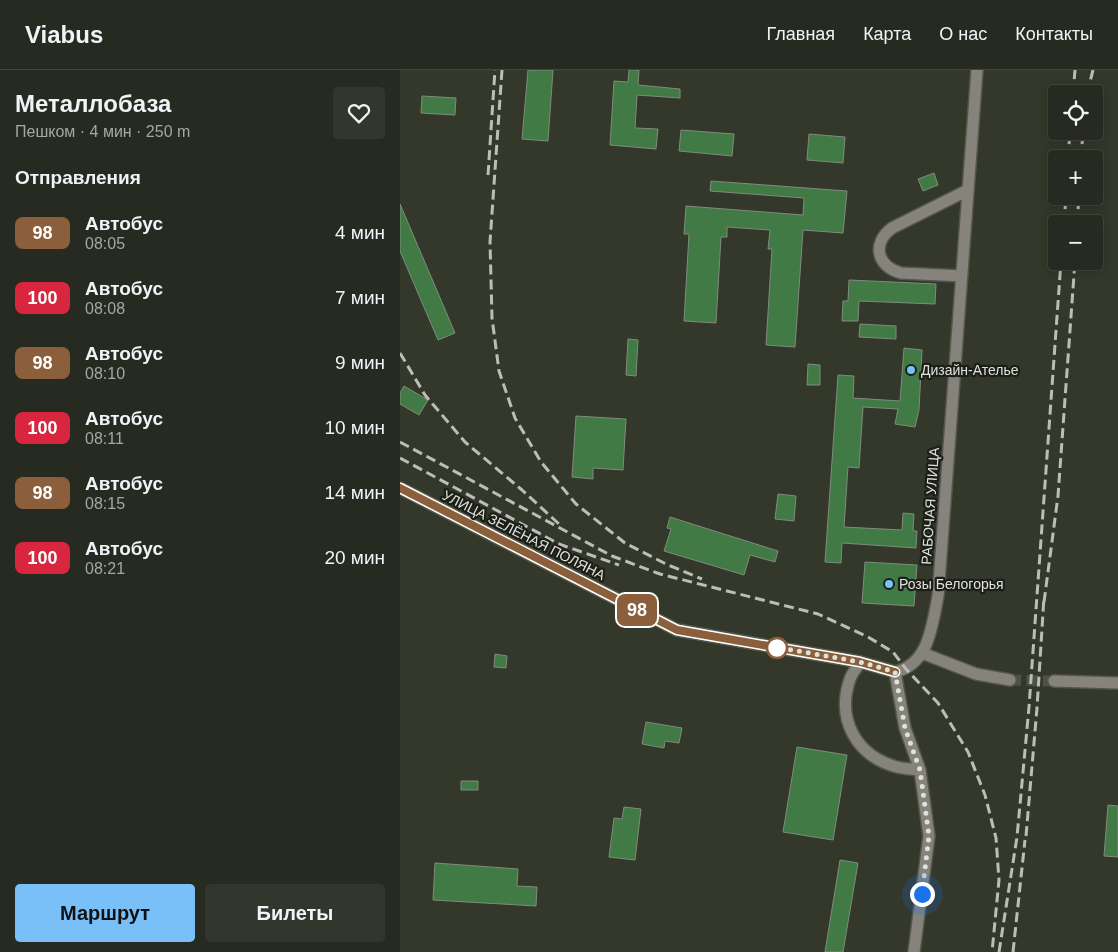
<!DOCTYPE html>
<html lang="ru">
<meta charset="utf-8">
<style>
:root{--surface:#272a20;--page:#33362d;--text:#f1f3f6;--muted:#a4a7a5;--line:#43463e;--accent:#79bff8}
body{margin:0;font-family:Helvetica,sans-serif;background:var(--page);color:var(--text);height:100vh;display:flex;flex-direction:column;font-size:19px;white-space:nowrap}
*{box-sizing:border-box;margin:0}
p{font-size:16px;color:var(--muted)}
.icon{flex:none;width:28px;height:28px;fill:none;stroke:currentColor;stroke-width:2;stroke-linecap:round;stroke-linejoin:round}
.map{position:relative;flex:1;overflow:hidden}
.panel{display:flex;flex-direction:column;background:var(--surface);width:400px}
.panel>*{flex:none}
.badge{padding:0 10px;border-radius:8px;font-size:18px;line-height:32px}
.fabs{position:absolute;left:648px;top:15px;display:grid;gap:10px}
.fabs a{display:grid;place-items:center;width:55px;height:55px;border-radius:5px;background:var(--surface);box-shadow:0 2px 12px #0003,0 0 0 1px var(--line);font-size:25px}
.you{position:absolute;width:25px;height:25px;margin:-12px;border:4px solid #fff;border-radius:50%;background:#1a73e8;box-shadow:0 0 0 8px #1a73e833}
.map>.badge{position:absolute;translate:-50% -50%;box-shadow:0 0 0 2px #fff}
h2{padding:0 15px;font-size:19px;line-height:45px}
.round{display:grid;place-items:center;flex:none;width:52px;height:52px;border-radius:5px;background:var(--page)}
.headline{display:flex;align-items:center;justify-content:space-between;height:85px;padding:0 15px}
h1{font-size:24px;font-weight:600;line-height:38px}
.action{display:flex;gap:10px;margin-top:auto;padding:10px 15px}
.action a{flex:1;height:58px;border-radius:5px;background:var(--accent);color:#111;font-size:20px;font-weight:600;line-height:58px;text-align:center}
.action a+a{background:var(--page);color:var(--text)}
ul{padding:0;list-style:none}
li{display:flex;align-items:center;gap:15px;height:65px;padding:0 15px}
li div{flex:1}
li b{display:block;font-size:19px}
li em{font-style:normal}
li .badge{min-width:55px;font-weight:700;text-align:center}
header{display:flex;align-items:center;gap:30px;box-sizing:border-box;height:70px;padding:0 25px;background:var(--surface);border-bottom:1px solid var(--line)}
header strong{font-size:24px}
nav{display:flex;gap:28px;margin-inline-start:auto;font-size:18px}
main{display:flex;flex:1;min-height:0}
.map>svg:first-child{display:block}
.building{fill:#417a44;stroke:#7f8c7f}
.lines{fill:none;stroke-linecap:round;stroke-linejoin:round}
.minor-tunnel{stroke:#4e5244;stroke-width:11;stroke-dasharray:11 5.5;stroke-linecap:butt}
.minor-casing{stroke:#53574a;stroke-width:14}
.minor{stroke:#85837c;stroke-width:11}
.rail{stroke:#bbbeb4;stroke-width:3;stroke-dasharray:10 5;stroke-linecap:butt}
.line-casing{stroke:#fff;stroke-width:11}
.line{stroke:#8b5e3c;stroke-width:8}
.walk{stroke:#dfe2d9;stroke-width:5;stroke-dasharray:0 9}
.poi-dot{fill:#79bff8;stroke:#1c1e18;stroke-width:2}
.stop-dot{fill:#fff;stroke:#8b5e3c;stroke-width:2.5}
.labels{text-anchor:middle;dominant-baseline:central;stroke-width:4.5;stroke-linejoin:round;paint-order:stroke}
.poi-label{font-size:14px;fill:#dfe2d9;stroke:#1c1e18;text-anchor:start}
.street-label{font-size:14px;fill:#dfe2d9;stroke:#1c1e18}
</style>
<header>
<strong>Viabus</strong>
<nav><a>Главная</a><a>Карта</a><a>О нас</a><a>Контакты</a></nav>
</header>
<main>
<section class="panel">
<div class="headline"><div><h1>Металлобаза</h1><p>Пешком · 4 мин · 250 m</p></div><a class="round"><svg class="icon" aria-label="heart" viewBox="0 0 24 24"><path d="M12 20l-8-8c-3-5 5-10 8-4 3-6 11-1 8 4z"/></svg></a></div>
<h2>Отправления</h2>
<ul>
<li><span class="badge" style="background:#8b5e3c;color:#fff">98</span><div><b>Автобус</b><p>08:05</p></div><em>4 мин</em></li>
<li><span class="badge" style="background:#d7263d;color:#fff">100</span><div><b>Автобус</b><p>08:08</p></div><em>7 мин</em></li>
<li><span class="badge" style="background:#8b5e3c;color:#fff">98</span><div><b>Автобус</b><p>08:10</p></div><em>9 мин</em></li>
<li><span class="badge" style="background:#d7263d;color:#fff">100</span><div><b>Автобус</b><p>08:11</p></div><em>10 мин</em></li>
<li><span class="badge" style="background:#8b5e3c;color:#fff">98</span><div><b>Автобус</b><p>08:15</p></div><em>14 мин</em></li>
<li><span class="badge" style="background:#d7263d;color:#fff">100</span><div><b>Автобус</b><p>08:21</p></div><em>20 мин</em></li>
</ul>
<div class="action"><a>Маршрут</a><a>Билеты</a></div>
</section>
<div class="map">
<svg width="718" height="882" viewBox="0 0 718 882">
<rect width="100%" height="100%" fill="#34382a"/>
<!-- building -->
<path class="building" d="M128 0H153L148 71 122 69Z
M229 0H239L238 15 280 19V28L237 25 235 58 258 59 256 79 210 75 214 11 228 12Z
M22 26 56 28 55 45 21 43Z
M281 60 334 64 332 86 279 81Z
M409 64 445 67 443 93 407 90Z
M534 103 538 115 523 121 518 109Z
M311 111 447 121 443 163 403 160 395 277 366 275 372 179H368L370 160 327 157V167H321L316 253 284 251 289 164H284L286 136 403 145 404 128 310 121Z
M0 134 55 263 38 270 0 181Z
M449 210 536 214 535 234 459 231 458 251H442L443 231H448Z
M460 254 496 256V269L459 267Z
M228 269 238 270 236 306 226 305Z
M504 278 522 280 519 340 515 357 495 354 498 339 463 337 459 398 448 397 444 457 502 460 503 443 514 444 513 461H517L516 478 442 473 441 493 425 492 438 305 454 306 453 328 500 331Z
M408 294 420 295V315H407Z
M4 316 28 330 19 345 0 334V323Z
M176 346 226 349 223 400 193 398V409L172 407Z
M378 424 396 426 394 451 375 449Z
M270 447 378 481 375 492 350 485 344 505 264 481 271 459 267 458Z
M465 492 517 495 514 536 462 533Z
M95 584 107 586 106 598 94 597Z
M246 652 282 658 279 673 265 671 264 678 242 674Z
M397 677 447 685 433 770 383 762Z
M61 711H78V720H61Z
M708 735 718 736V787L704 786Z
M224 737 241 739 235 790 209 787 214 748 222 749Z
M440 790 458 793 443 882H425Z
M35 793 118 799 117 816 137 817 136 836 33 830Z"/>
<g class="lines">
<!-- minor-tunnel -->
<path class="minor-tunnel" d="M610 610 654 611"/>
<!-- minor casing -->
<g class="minor-casing">
<path id="minor" d="M562 206 501 203C476 196 472 173 492 158L568 120
M0 418 277 560 460 592 495 602
M522 583 576 604 610 610
M460 592C457 598 452 603 450 609 436 649 456 686 497 697 504 699 512 699 520 700
M654 611 718 613
M514 882 529 766 520 700 505 658 495 602C529 594 532 556 538 526L577 0"/>
</g>
<!-- minor -->
<use href="#minor" class="minor"/>
<!-- rail -->
<path class="rail" d="M102 0 90 172 92 248 99 301 115 348 141 392 176 434 225 473 266 494 302 509
M673 24 675 0
M687 24 693 0
M668 89 670 61
M681 89 683 61
M88 105 95 0
M664 154 666 126
M677 154 679 126
M0 283 25 325 65 372 122 420 159 454
M0 372 212 486 260 504 418 544 468 567 493 582 506 599 538 633 568 682 585 725 596 768 599 810 592 882
M0 388 159 474 219 495
M644 532 658 426 675 191
M626 766 637 638 644 527
M599 882 617 767 629 637 661 191
M613 882 625 770"/>
</g>
<g class="lines">
<!-- line casing -->
<g class="line-casing">
<path id="line" d="M0 418 277 560 460 592 495 602"/>
</g>
<!-- line -->
<use href="#line" class="line"/>
<!-- walk -->
<path class="walk" d="M377 578 375 577 460 592 495 602 505 658 520 700 529 766 522 824"/>
</g>
<!-- markers -->
<g class="poi-dot">
<circle cx="511" cy="300" r="5"/>
<circle cx="489" cy="514" r="5"/>
</g>
<circle class="stop-dot" cx="377" cy="578" r="10"/>
<g class="labels">
<!-- poi labels -->
<g class="poi-label">
<text x="521" y="300">Дизайн-Ателье</text>
<text x="499" y="514">Розы Белогорья</text>
</g>
<!-- street labels -->
<g class="street-label">
<text transform="translate(530 436) rotate(-86)">РАБОЧАЯ УЛИЦА</text>
<text transform="translate(124 465) rotate(27)">УЛИЦА ЗЕЛЁНАЯ ПОЛЯНА</text>
</g>
</g>
</svg>
<div class="fabs">
<a><svg class="icon" aria-label="locate" viewBox="0 0 24 24"><circle cx="12" cy="12" r="6"/><path d="M12 2v4M12 18v4M2 12h4M18 12h4"/></svg></a>
<a>+</a>
<a>−</a>
</div>
<div class="you" style="left:522px;top:824px"></div>
<b class="badge" style="left:237px;top:540px;background:#8b5e3c;color:#fff">98</b>
</div>
</main>
